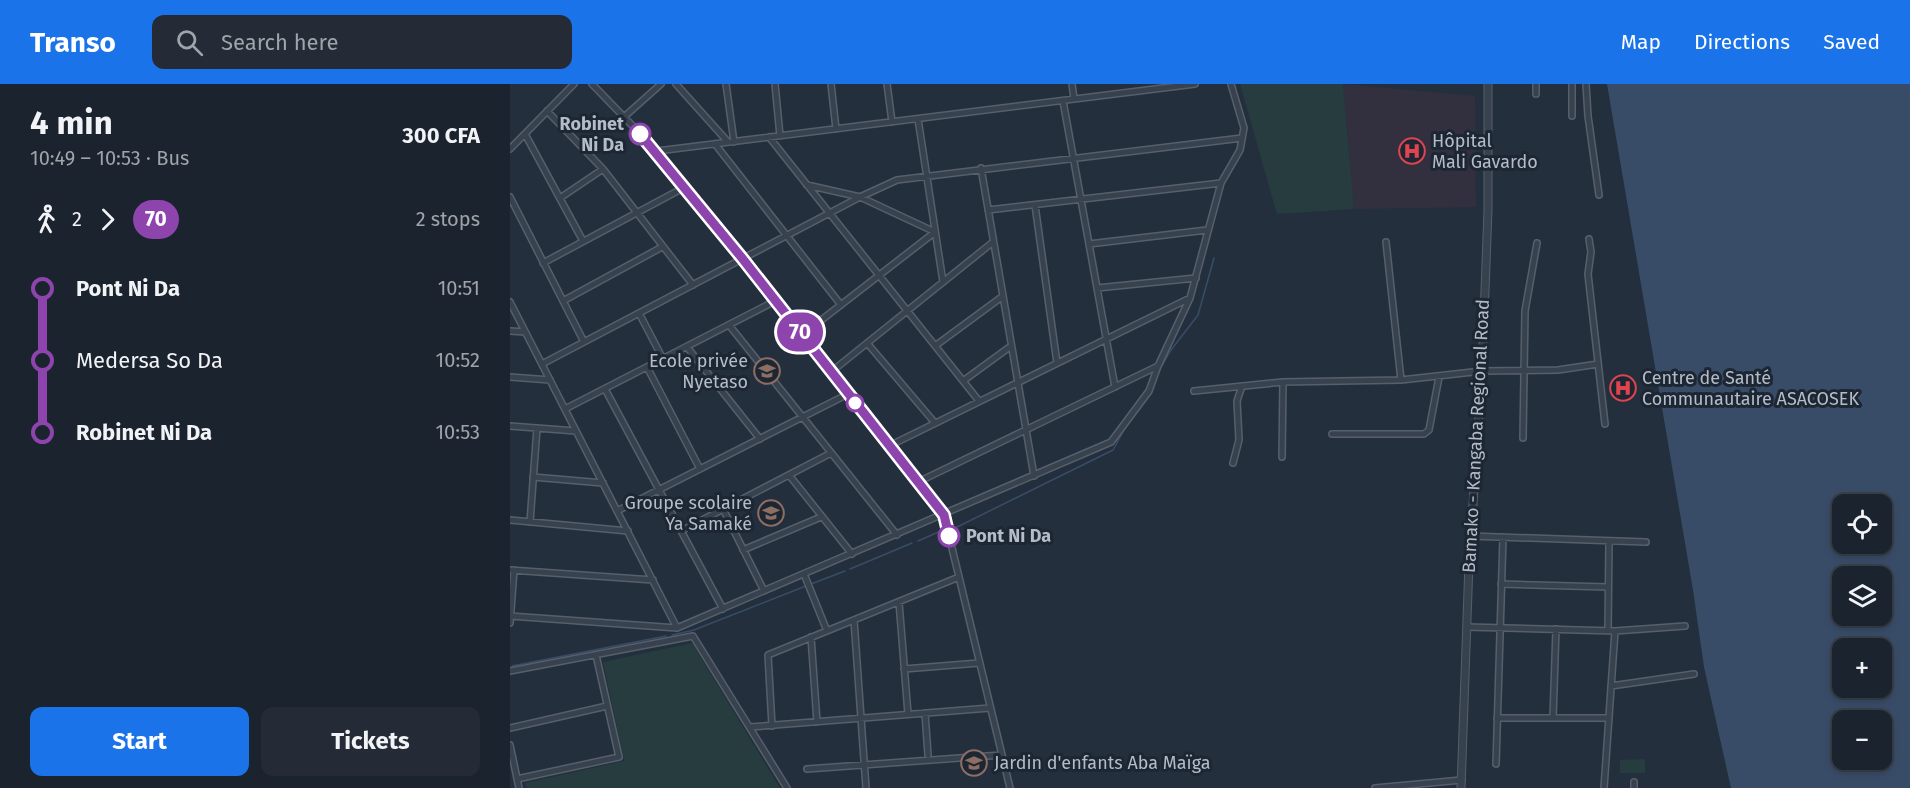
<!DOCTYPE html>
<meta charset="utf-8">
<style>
:root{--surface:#1b232e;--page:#242b36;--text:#f1f3f6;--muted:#a0a4aa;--line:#39404a;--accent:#1a73e8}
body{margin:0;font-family:"Fira Sans",sans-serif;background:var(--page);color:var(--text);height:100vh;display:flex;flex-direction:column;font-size:22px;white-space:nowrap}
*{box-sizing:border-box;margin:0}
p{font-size:20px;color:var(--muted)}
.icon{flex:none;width:33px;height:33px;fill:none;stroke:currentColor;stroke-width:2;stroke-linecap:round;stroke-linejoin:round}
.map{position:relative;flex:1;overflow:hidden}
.panel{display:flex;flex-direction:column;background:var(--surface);width:510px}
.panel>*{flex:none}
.badge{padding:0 12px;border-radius:20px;font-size:21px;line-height:39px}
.buttons{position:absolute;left:1322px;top:410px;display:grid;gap:12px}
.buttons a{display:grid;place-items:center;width:60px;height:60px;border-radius:12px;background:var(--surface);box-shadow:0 3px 9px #0003,0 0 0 2px var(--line);font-size:30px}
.map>.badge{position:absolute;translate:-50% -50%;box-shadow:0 0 0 3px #fff}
.legs{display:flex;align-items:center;gap:9px;height:66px;padding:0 30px;font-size:20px}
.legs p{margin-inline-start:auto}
.head{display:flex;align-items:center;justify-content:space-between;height:102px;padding:0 30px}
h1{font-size:33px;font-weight:700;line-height:45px}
.primary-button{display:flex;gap:12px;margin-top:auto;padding:12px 30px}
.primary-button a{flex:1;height:69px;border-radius:12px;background:var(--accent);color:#fff;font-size:24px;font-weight:700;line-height:69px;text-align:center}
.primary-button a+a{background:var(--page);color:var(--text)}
ul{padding:0 30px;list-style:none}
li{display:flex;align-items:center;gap:21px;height:72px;font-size:22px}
li i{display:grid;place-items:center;width:9px;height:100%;margin:0 8px;background:currentColor}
li i::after{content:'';width:15px;height:15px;margin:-8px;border:4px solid;border-radius:50%;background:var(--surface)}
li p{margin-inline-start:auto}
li:first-child i{background:linear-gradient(#0000 50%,currentColor 0)}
li:last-child i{background:linear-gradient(currentColor 50%,#0000 0)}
header{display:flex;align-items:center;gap:36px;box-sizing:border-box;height:84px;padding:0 30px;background:var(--accent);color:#fff}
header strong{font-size:28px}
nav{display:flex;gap:33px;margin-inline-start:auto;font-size:21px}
.search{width:420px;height:54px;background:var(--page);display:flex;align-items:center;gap:15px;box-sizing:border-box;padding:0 21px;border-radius:12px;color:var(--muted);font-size:22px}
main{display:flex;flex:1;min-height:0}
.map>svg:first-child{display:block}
.medical{fill:#32303f}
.green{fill:#263c3f}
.water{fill:#394c67;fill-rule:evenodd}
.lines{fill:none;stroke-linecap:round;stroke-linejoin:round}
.stream{stroke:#394c67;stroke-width:1.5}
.minor-casing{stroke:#565f6c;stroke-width:8}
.tertiary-casing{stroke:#565f6c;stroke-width:9}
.minor{stroke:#38414e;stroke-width:5}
.tertiary{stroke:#38414e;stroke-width:7}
.line-1-casing{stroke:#fff;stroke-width:14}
.line-1{stroke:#8e44ad;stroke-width:9}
.stop-1-dot{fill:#fff;stroke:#8e44ad;stroke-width:3}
.labels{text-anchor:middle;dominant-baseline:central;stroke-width:6;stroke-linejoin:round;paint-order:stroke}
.stop-label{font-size:18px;font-weight:bold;fill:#b4bcc9;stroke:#1d2633;text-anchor:end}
.poi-label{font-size:18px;fill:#b4bcc9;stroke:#1d2633;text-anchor:start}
.street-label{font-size:18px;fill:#b4bcc9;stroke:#1d2633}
</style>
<header>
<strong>Transo</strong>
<div class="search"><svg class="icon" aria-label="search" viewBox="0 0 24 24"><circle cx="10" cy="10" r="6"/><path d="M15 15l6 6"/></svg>Search here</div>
<nav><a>Map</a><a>Directions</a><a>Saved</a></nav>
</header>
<main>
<section class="panel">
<div class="head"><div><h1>4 min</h1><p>10:49 – 10:53 · Bus</p></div><b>300 CFA</b></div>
<div class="legs"><svg class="icon" aria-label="walk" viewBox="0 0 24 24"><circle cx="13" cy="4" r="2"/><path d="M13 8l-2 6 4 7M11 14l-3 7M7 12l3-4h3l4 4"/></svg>2<svg class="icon" aria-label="forward" viewBox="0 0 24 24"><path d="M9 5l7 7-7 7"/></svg><b class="badge" style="background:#8e44ad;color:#fff">70</b><p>2 stops</p></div>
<ul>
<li><i style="color:#8e44ad"></i><b>Pont Ni Da</b><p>10:51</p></li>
<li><i style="color:#8e44ad"></i><span>Medersa So Da</span><p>10:52</p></li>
<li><i style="color:#8e44ad"></i><b>Robinet Ni Da</b><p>10:53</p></li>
</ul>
<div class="primary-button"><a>Start</a><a>Tickets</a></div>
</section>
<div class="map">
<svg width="1400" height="704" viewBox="0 0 1400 704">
<rect width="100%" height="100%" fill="#242f3e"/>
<!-- medical -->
<path class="medical" d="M833 0 965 12 966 123 844 125Z"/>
<!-- green -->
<path class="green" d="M730 0H833L844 125 767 130Z
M182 559 270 704H17L15 699 114 677 93 578Z
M1135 675V689H1110V676Z"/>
<!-- water -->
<path class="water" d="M1097 0H1400V704H1221L1194 583 1183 506ZM1332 420H1371V459H1332ZM1332 492H1371V531H1332ZM1332 564H1371V603H1332ZM1332 636H1371V675H1332Z"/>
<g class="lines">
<!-- stream -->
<path class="stream" d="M649 287 661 266 688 231 704 174
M443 445 603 366 619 337
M408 457 433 446
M340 485 402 459
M301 500 335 487
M162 551 184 546 296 502
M2 582 156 552"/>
<!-- minor casing -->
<g class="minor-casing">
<path id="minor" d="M82 0 147 67 434 431 500 704
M166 0 218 58
M216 0 224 58
M265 0 270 52
M321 0 326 45
M377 0 382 38
M562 0 564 15
M1026 0V10
M1062 0V32
M1076 0 1078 32 1089 111
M553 17 605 303
M37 27 93 85 183 201
M114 33 151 0
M408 35 433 198
M15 50 73 157
M259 53 469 317
M205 60 331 221
M0 65 64 0
M147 67 685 0
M471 84 524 392
M0 113 74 258
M50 114 93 85
M525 121 547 279
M478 126 711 99
M1079 155 1081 168 1078 190 1095 340
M876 158 891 296
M579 160 697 146
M33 179 175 103
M587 204 686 194
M53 217 152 163
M0 218 167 544
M129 229 153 275
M219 241 387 451
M0 247 15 248
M292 251 425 148 350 113 297 101
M357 259 425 339
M425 262 493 212
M177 263 250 355
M32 280 350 113 387 96 732 54
M137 283 190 385
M321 288 483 158
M0 293 40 296
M453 297 501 262
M95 305 213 525
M684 307 773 298 891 296 972 287 1048 286 1088 280
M55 325 265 217
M0 342 66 347
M822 350H914L919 346 929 293
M1013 354 1015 227 1027 159
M379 362 680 214
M772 373 773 298
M723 379 729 356 727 317 732 302
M279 391 342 470
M23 393 93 399
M408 398 648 282
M213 425 254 507
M107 427 338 310
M0 436 118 447
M20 438 27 344
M171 447 321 369
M960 452 1136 458
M233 466 311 433
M0 486 143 496
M294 490 317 547
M991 500 1098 503
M389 518 398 630
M0 532 167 544 601 358 639 307 648 282 680 214 711 99 730 66 734 44 721 0
M344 536 356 704
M0 539 4 486
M957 543 1105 547 1175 542
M1098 547 1099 457
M301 553 307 638
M394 585 469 579
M0 587 183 552 277 704
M1101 602 1184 590
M415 629 418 671
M987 634H1099
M1043 634 1046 545
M262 642 258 571 449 493
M240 643 480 624
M0 644 97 622
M0 661 9 704
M986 680 993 453
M297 685 491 671
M7 695 109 673 86 571
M865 704 952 696
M1094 704 1105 547
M1124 704V698"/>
</g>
<!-- tertiary casing -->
<g class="tertiary-casing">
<path id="tertiary" d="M951 704 959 479 972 287 978 126V0"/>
</g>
<!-- minor -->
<use href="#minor" class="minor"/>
<!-- tertiary -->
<use href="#tertiary" class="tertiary"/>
</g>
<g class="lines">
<!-- line-1 casing -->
<g class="line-1-casing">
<path id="line-1" d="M130 50 232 174 434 431 439 452"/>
</g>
<!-- line-1 -->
<use href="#line-1" class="line-1"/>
</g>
<!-- icons -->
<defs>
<g id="hospital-ring" transform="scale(1.35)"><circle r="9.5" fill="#1d2633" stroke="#e0444e" stroke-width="1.5"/><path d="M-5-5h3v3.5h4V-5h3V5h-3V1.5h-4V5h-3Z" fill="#e0444e"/></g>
<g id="school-ring" transform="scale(1.35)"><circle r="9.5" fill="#1d2633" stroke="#8d6e63" stroke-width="1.5"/><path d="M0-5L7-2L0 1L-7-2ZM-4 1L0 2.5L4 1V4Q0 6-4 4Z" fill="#8d6e63"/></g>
</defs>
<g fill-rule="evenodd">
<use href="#hospital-ring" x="902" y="67"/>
<use href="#school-ring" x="257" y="287"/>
<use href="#hospital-ring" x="1113" y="304"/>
<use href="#school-ring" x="261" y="429"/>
<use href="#school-ring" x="464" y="679"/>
</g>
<!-- markers -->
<g class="stop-1-dot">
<circle cx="130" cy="50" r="10"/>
<circle cx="345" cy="319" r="8"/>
<circle cx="439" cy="452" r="10"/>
</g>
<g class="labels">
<!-- stop labels -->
<g class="stop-label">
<text x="114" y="40">Robinet<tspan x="114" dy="21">Ni Da</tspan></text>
<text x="456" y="452" text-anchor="start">Pont Ni Da</text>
</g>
<!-- poi labels -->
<g class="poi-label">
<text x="922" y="57">Hôpital<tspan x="922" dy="21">Mali Gavardo</tspan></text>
<text x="238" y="277" text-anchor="end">Ecole privée<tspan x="238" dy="21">Nyetaso</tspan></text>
<text x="1132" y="294">Centre de Santé<tspan x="1132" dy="21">Communautaire ASACOSEK</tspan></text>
<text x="242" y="419" text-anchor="end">Groupe scolaire<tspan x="242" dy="21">Ya Samaké</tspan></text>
<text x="484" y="679">Jardin d'enfants Aba Maïga</text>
</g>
<!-- street labels -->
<g class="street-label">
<text transform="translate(966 352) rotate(-87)">Bamako - Kangaba Regional Road</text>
</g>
</g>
</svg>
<div class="buttons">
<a><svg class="icon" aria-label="locate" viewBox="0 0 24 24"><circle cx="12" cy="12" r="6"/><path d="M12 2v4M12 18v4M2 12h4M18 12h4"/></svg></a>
<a><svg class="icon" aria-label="layers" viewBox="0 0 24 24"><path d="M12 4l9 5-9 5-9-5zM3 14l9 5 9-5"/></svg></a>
<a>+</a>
<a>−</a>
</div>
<b class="badge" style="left:290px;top:248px;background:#8e44ad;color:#fff">70</b>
</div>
</main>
